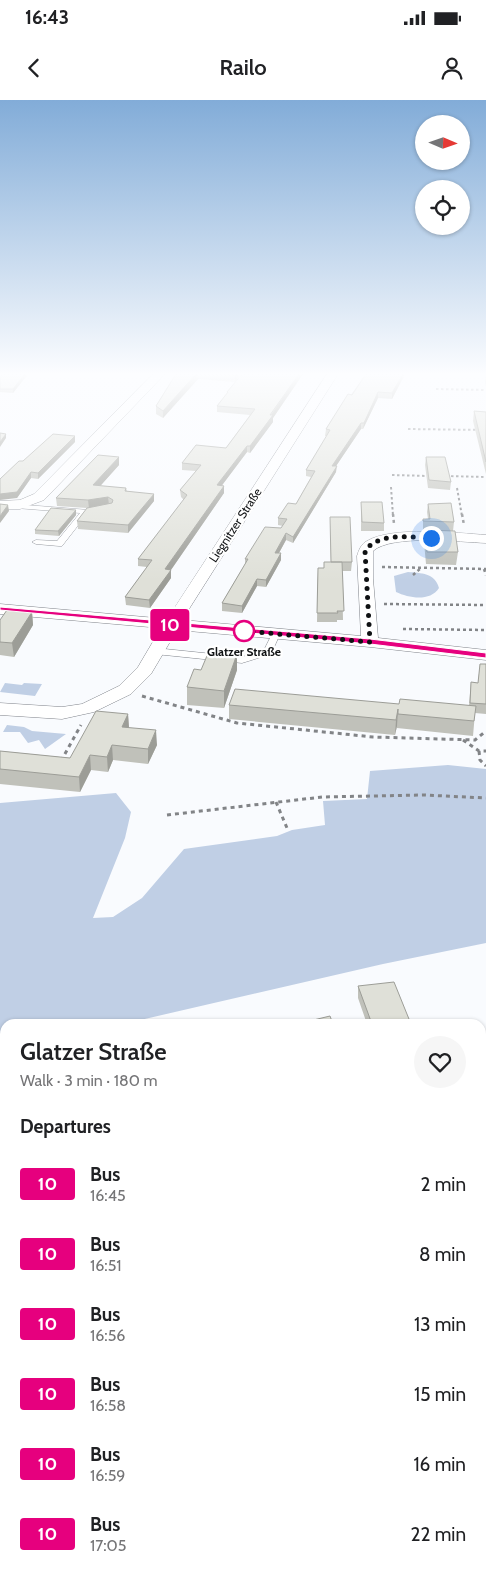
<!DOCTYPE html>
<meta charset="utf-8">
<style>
:root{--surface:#fff;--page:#f6f6f6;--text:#202124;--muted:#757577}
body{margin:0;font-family:Cabin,sans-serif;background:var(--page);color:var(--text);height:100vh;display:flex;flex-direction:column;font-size:19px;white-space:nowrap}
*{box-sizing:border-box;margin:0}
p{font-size:16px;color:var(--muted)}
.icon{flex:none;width:28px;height:28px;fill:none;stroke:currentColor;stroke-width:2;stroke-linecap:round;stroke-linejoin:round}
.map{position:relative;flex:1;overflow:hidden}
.drawer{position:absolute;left:0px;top:919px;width:486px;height:561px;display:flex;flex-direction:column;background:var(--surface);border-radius:15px 15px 0 0;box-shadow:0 1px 4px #0004}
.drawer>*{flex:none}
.badge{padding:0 10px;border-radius:4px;font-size:18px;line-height:32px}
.needle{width:32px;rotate:92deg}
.buttons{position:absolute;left:415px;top:15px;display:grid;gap:10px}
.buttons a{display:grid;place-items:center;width:55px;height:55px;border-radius:50%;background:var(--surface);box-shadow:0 1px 4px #0004;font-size:25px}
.you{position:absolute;width:25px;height:25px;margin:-12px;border:4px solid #fff;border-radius:50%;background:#1a73e8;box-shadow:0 0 0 8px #1a73e833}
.map>.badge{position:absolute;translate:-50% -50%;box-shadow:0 0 0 2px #fff}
h2{padding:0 20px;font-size:19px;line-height:45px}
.round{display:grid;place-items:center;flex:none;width:52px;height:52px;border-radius:26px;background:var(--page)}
.head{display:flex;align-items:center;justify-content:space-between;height:85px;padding:0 20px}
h1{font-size:24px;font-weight:600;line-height:38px}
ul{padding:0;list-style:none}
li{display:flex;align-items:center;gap:15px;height:70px;padding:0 20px}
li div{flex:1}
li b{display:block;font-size:19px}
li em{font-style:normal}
li .badge{min-width:55px;font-weight:700;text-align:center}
.status{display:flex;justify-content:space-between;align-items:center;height:35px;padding:0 25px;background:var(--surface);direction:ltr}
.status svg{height:14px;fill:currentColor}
header{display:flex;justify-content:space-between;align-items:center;height:65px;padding:0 20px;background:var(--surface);font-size:22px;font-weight:600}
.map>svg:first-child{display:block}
.green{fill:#c0cfe5}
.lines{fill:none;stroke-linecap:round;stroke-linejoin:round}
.lane-casing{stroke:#80848b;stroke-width:1}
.street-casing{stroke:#80848b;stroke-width:1}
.path-far3{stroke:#828487;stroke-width:2;stroke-dasharray:2.5 2.5;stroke-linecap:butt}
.path-far2{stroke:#828487;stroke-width:2.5;stroke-dasharray:3 3;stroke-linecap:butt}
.path-far1{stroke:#828487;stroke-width:3;stroke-dasharray:4 4;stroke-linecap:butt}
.path{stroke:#828487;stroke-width:5;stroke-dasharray:5.5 5.5;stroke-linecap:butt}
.lane{fill:#fff;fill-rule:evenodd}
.street{fill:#fff;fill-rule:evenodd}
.wall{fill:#c0c1ba}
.shaded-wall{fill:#9c9d97}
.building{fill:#dfe0d8;stroke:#9c9d97}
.line{fill:#e6007e;stroke:#fff}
.walk{stroke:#0f1113;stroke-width:5;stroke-dasharray:0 9}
.stop-dot{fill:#fff;stroke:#e6007e;stroke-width:2.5}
.labels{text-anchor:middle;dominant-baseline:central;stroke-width:4.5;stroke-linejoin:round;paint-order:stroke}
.far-street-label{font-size:12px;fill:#0f1113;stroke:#fff}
.far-stop-label{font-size:12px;font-weight:bold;fill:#0f1113;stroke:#fff}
</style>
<div class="status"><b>16:43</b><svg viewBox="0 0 49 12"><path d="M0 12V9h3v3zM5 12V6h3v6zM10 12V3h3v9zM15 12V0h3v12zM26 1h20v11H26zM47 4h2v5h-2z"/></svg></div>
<header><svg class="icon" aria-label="back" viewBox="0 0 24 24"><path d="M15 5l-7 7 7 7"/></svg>Railo<svg class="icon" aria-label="person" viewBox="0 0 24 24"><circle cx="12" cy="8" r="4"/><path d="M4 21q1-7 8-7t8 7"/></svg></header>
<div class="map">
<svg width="486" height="1479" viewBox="0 0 486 1479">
<rect width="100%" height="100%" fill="#f9fbfe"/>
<!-- green -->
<path class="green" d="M408 472C421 473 435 473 439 488 430 502 409 498 396 492L394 476Z
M5 583 22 585 24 583 42 584 35 596 0 592Z
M7 625 24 627 32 631 66 634 45 649 39 640 28 643 20 632H3Z
M448 665 486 669V843L383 864 123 924H5V951L0 954V703L116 693 131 712 125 738 93 818 113 817 142 798 184 749 277 736 292 730 325 725 323 701 367 699 370 671Z
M486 1294V1479H0V1428L5 1427V1475H481V1295Z"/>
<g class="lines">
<!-- lane casing -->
<g class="lane-casing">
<path id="lane" d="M13 404 89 410 99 409 103 411 99 413 87 414 62 446H59L36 444 32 442 36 440 57 441 80 413 16 408H13Z
M276 531 280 534 271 554 242 563 155 554 150 551 155 548 242 557 264 550 272 534Z"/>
</g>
<!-- street casing -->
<g class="street-casing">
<path id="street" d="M0 274H8L0 279Z
M153 274H165L44 400 20 409H0V401L20 400 34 394Z
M327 274H338L182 520 361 536 357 456C359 450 361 444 367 441 392 426 457 433 486 435V443C461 442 392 434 373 451V479L378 538 486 550V560L370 547 177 530 151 574 131 594 94 612 62 619 0 615V603L62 607 82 604 119 586 138 567 161 528 0 514V504L167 519Z
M486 1038V1060L481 1061V1039Z
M5 1146V1172L0 1173V1147Z"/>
</g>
<!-- path-far3 -->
<path class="path-far3" d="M436 289 486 290
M408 329 486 330
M392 375 429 376
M446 376 486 377
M391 387 393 416
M457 388 462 416"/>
<!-- path-far2 -->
<path class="path-far2" d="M393 414 394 424
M462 414 464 425
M382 467 486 469
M484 469 486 475
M413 475 421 468
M384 504 486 505
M403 529 486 530"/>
<!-- path-far1 -->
<path class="path-far1" d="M142 596 237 623 373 637 475 640 486 631
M463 640 479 651H486
M479 651 480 660 486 666
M61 661 81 625
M276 702 287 728
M167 715 322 697 424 695 486 698"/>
<!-- path -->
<path class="path" d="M486 1343 482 1344 486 1352
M481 1426 486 1424"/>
<!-- lane -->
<use href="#lane" class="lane"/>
<!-- street -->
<use href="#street" class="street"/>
</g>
<!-- wall -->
<path class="wall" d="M28 274 13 293 0 292V276Z
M176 274H240L235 282 198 279 163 318 156 314V306Z
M242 274H303L273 318V322L250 353 247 352 222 385 224 386V393L171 470V478L150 508 126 505 125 497 147 467 138 466V459L184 400 181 397 180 390 196 371 182 370V363L226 348 250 315 217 312V306L227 294V292Z
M366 274H405L392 299 378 298 363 329H361L336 366V372L293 443 286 440 279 453H281V460L266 487 257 486 242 513 222 511V503L245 464V459L281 428 283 426 278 425V418L296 404 311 377 306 376V370L327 336H325L326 329Z
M486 274V286L485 282Z
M474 311 486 312V374L473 321Z
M75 342 38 379 31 378 17 398 23 361Z
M119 357V365L100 386 126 388 127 391 154 401 128 433 78 429 77 421 87 408 57 406 56 398Z
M426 357 451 382 450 390 428 388 425 365Z
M361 402 384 423V431H361Z
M428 404 454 422 453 431 458 452 456 465 426 464 424 442 425 430H444H423V419H428L427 412Z
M76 410V415L59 436 35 434V430Z
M330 417 352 462 351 471H342L343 520H337V522H317L318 468H324L331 462Z
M32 512 33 525 14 557 0 555V520Z
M237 554V570L224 608 187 605V587L201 570Z
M480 564H486V614L475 613 473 636 397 628V626L395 635 229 619V605H469L471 582 478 583Z
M128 614 129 628 157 645 148 664 113 660 108 672 91 670 80 692 0 684V651L70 658Z
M358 886 411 924H367L358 898Z
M481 947 486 955V997H481Z"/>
<!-- shaded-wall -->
<path class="shaded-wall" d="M25 274H28L13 293V289Z
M196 274H197L198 279 163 318V311Z
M235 274H240L235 282Z
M299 274H303L273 318V322L250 353V346Z
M403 274H405L392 299V293Z
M378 292V298L363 329 364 323Z
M361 323V329L332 372V366Z
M6 334V338L0 347V342Z
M75 336V342L38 379V373Z
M247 346V352L217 392V385Z
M119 357V365L94 393 93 385Z
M337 366 336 372 293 443V437Z
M31 372V378L17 398 0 400V394Z
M224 386V393L166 477 165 469Z
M154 394V401L128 433V425Z
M108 397 109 405 89 408 88 400Z
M8 405 9 411 0 423V416Z
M76 410V415L59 436 58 431Z
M286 433V440L275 460V453Z
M281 453V460L266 487V480Z
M171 470V478L150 508 149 500Z
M257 479V486L242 513V506Z
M32 512 33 525 14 557 12 543Z
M237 554V570L224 608V591Z
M398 609 397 626 395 635 396 620Z
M128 614 129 628 122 627Z
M156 630 157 645 148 664V649Z
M112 645 113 660 108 672 107 657Z
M90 655 91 670 80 692 79 677Z
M5 1015V1027L0 1028V1016Z
M5 1097V1109L0 1110V1098Z
M483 1198 481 1210V1199Z"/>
<!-- building -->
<path class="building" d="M5 274H25L13 289H0V276Z
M176 274H196L163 311 156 306Z
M216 274H235V275Z
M242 274H299L270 315H273L250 346H247L217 385 224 386 165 469 171 470 149 500 125 497 152 460 138 459 187 395 180 390 201 365 182 363 196 345 226 348 255 309 217 306 228 292H227Z
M366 274H403L392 293 378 292 364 323H361L332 366H337L293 437 286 433 275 453H281L266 480 257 479 242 506 222 503 248 459H245L265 427 281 428 287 419 278 418 288 403 296 404 315 371 306 370 330 330 326 329 348 294 352 295Z
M474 311 486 312V362Z
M0 333 6 334 0 342Z
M53 334 75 336 38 373 31 372 17 392 0 394V379L19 361H23Z
M98 355 119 357 93 385 126 388 125 391 154 394 128 425 77 421 87 408 112 403 113 400 108 397 88 400 56 398Z
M426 357H445L451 382 429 380Z
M361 402H382L384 423 362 422Z
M451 403 454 422 423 421V419H430L428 404Z
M0 404 8 405 0 416Z
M51 408 76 410 58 431 35 430Z
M330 417H350L352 462H331Z
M425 430 455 431 458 452H427Z
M324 462H342L344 511H337L338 513H317L318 468H324Z
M7 510 32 512 12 543 0 542V520Z
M209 551 237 554 224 591 187 587 194 569 201 570Z
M480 564H486V604L470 603 471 582 478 583Z
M235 589 399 604 400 599 476 606 474 621 398 614V609L396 620 229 605Z
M96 611 128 614 122 627 156 630 148 649 112 645 107 657 90 655 79 677 0 669V651L70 658Z
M394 882 411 924H372L358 886Z
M330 916 333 924H297Z
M481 947H482L486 955V985L481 986Z
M0 985H4L5 991V1015L0 1016Z
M5 1063V1097L0 1098V1064Z"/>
<!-- sky -->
<linearGradient id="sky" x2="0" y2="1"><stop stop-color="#82acd8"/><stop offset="0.57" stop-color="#fcfdff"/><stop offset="1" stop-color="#fcfdff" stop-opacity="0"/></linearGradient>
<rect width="486" height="481" fill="url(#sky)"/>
<!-- line -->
<path class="line" d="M0 507 370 539 486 553V558L370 544 0 510Z"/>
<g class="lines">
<!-- walk -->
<path class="walk" d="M244 531 370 542 365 451C378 432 411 437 431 438"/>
</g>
<!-- markers -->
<circle class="stop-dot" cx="244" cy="531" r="10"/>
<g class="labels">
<!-- far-street labels -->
<g class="far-street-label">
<text transform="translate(235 425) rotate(-57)">Liegnitzer Straße</text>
</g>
<!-- far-stop labels -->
<g class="far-stop-label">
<text x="244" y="551">Glatzer Straße</text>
</g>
</g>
</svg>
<div class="buttons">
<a><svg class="needle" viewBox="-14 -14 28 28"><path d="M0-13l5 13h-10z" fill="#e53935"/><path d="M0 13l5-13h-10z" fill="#757577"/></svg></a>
<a><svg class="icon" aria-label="locate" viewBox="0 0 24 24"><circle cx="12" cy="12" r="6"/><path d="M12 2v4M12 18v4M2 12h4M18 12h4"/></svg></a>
</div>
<div class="you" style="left:431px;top:438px"></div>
<b class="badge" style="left:170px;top:525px;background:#e6007e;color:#fff">10</b>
<section class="drawer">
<div class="head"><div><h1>Glatzer Straße</h1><p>Walk · 3 min · 180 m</p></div><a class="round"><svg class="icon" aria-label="heart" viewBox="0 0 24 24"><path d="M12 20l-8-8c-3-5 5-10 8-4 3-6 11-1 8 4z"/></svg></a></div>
<h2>Departures</h2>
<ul>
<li><span class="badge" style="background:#e6007e;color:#fff">10</span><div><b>Bus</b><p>16:45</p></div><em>2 min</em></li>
<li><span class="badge" style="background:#e6007e;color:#fff">10</span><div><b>Bus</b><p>16:51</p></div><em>8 min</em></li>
<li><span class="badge" style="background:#e6007e;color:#fff">10</span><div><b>Bus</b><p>16:56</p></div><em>13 min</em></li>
<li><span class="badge" style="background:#e6007e;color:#fff">10</span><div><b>Bus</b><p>16:58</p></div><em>15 min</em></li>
<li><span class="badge" style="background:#e6007e;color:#fff">10</span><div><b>Bus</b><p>16:59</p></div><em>16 min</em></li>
<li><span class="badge" style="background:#e6007e;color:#fff">10</span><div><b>Bus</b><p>17:05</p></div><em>22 min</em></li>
</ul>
</section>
</div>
